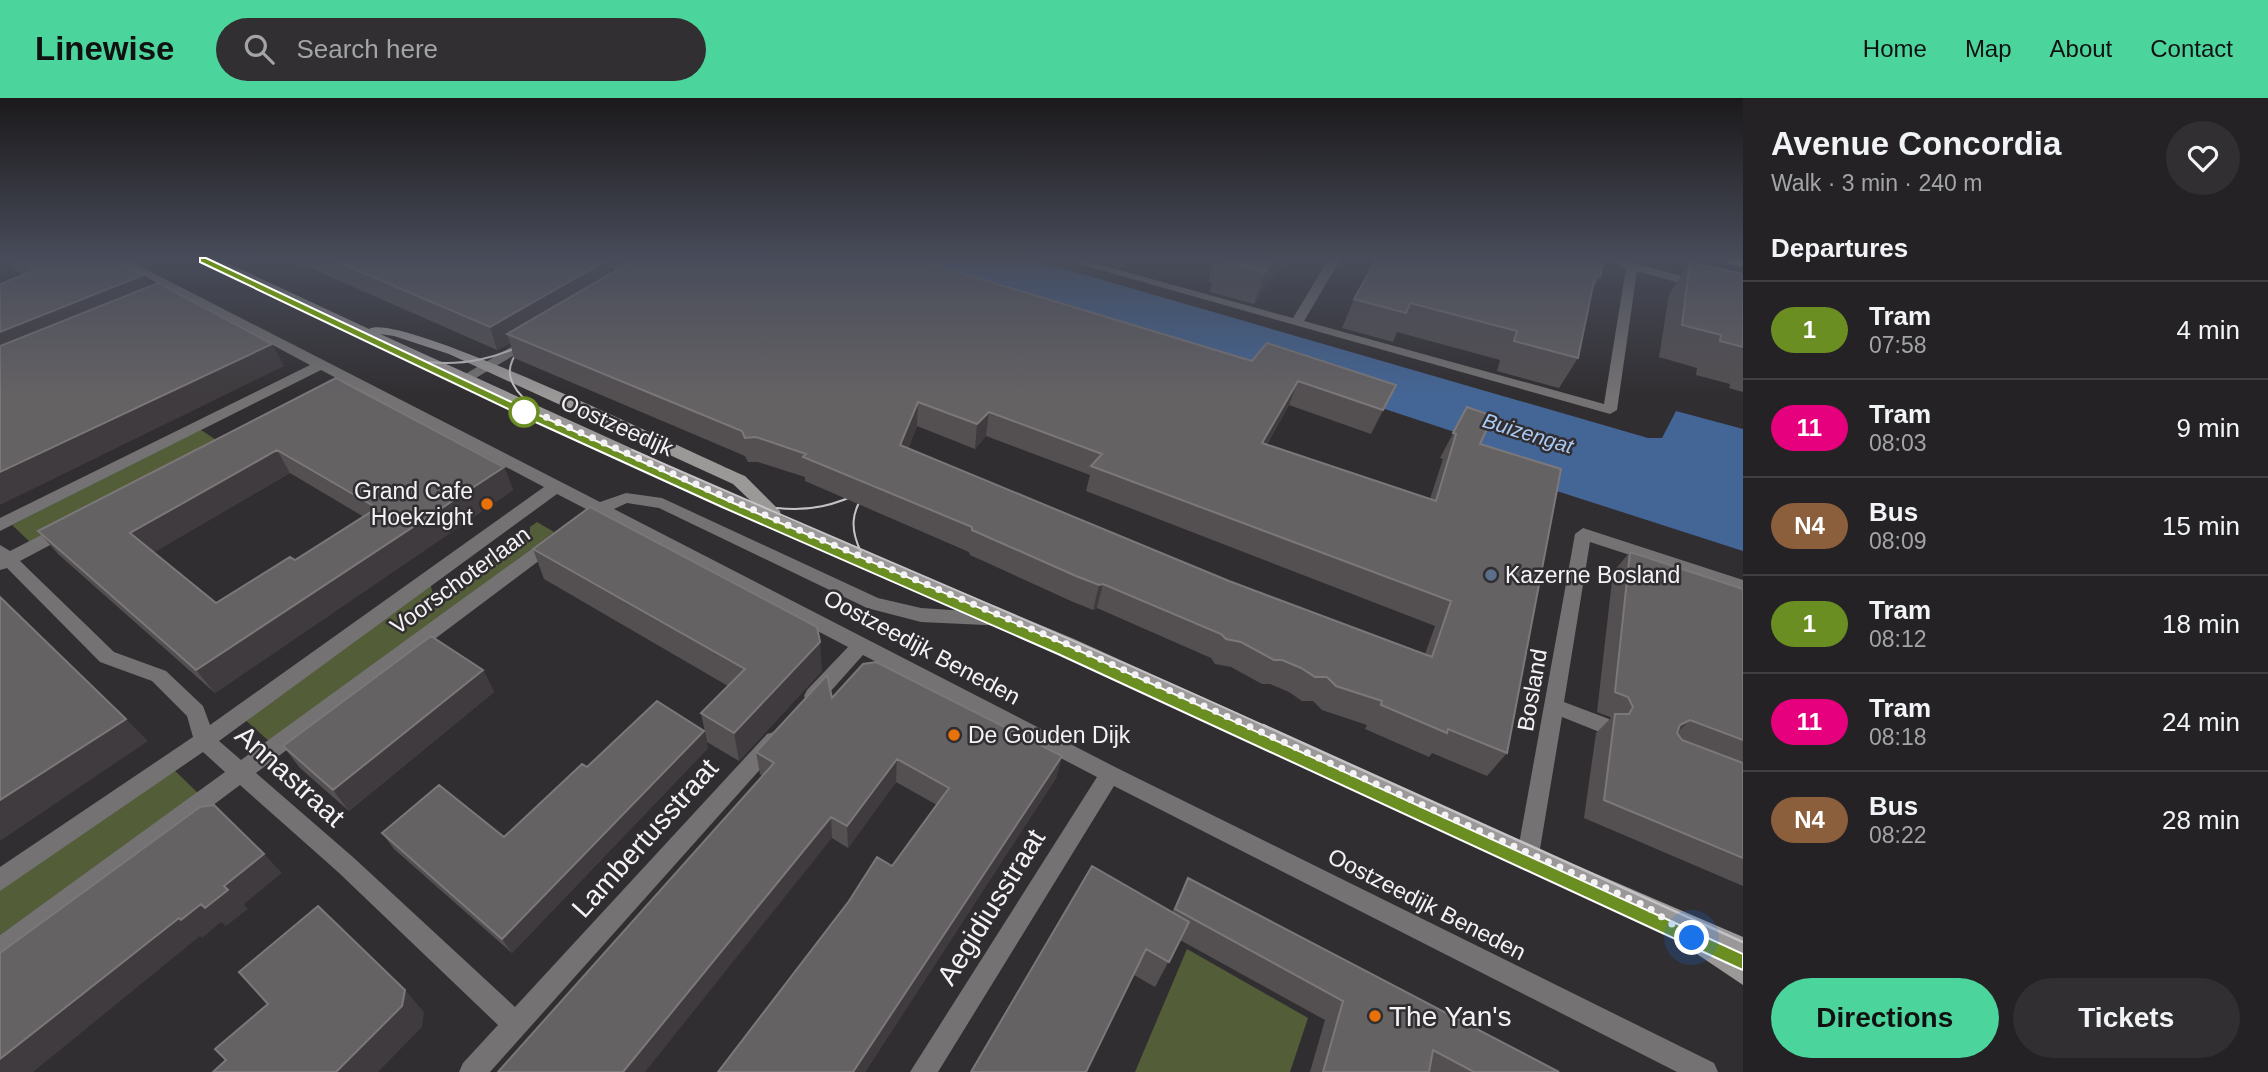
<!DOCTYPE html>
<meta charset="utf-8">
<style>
:root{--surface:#252225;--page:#312f32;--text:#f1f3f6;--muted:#a3a4a7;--line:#423f42;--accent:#4bd49b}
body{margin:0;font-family:Arial,sans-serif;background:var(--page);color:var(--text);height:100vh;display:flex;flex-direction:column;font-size:26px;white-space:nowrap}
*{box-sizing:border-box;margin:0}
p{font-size:23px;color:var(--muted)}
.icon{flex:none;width:38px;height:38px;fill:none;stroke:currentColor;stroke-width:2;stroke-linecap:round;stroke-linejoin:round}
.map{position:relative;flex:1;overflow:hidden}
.sheet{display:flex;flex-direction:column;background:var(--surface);width:525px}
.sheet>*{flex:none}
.badge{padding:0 14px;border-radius:23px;font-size:24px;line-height:46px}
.you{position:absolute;width:35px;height:35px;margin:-18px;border:5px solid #fff;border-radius:50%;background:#1a73e8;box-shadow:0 0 0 10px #1a73e833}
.map>.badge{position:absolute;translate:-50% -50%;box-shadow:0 0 0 4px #fff}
h2{padding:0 28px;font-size:26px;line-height:63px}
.round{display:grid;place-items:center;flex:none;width:74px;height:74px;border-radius:37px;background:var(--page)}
.head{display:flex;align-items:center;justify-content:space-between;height:119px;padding:0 28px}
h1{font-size:33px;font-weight:700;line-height:52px}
.cta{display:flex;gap:14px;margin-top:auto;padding:14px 28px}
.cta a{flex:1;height:80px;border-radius:42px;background:var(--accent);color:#111;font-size:28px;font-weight:700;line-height:80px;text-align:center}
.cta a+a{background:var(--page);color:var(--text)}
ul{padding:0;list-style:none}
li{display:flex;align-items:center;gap:21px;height:98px;padding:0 28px;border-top:2px solid var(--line)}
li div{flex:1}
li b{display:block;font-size:26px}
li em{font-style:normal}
li .badge{min-width:77px;font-weight:700;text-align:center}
header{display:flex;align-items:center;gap:42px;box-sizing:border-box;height:98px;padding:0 35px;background:var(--accent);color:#111}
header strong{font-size:33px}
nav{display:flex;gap:38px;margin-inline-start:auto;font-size:24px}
.search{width:490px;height:63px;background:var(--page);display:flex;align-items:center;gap:18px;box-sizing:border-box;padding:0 24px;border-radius:38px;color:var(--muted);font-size:26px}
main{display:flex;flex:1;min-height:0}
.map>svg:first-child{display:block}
.green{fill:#535e39}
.water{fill:#446696}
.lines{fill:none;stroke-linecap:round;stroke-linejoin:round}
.street{fill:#747272;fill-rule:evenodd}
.secondary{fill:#9b9898;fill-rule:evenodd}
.primary{fill:#b9b5b5;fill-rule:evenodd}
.tram-far1{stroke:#c5c3c5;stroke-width:2}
.tram{stroke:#c5c3c5;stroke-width:2.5}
.wall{fill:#545052;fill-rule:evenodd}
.shaded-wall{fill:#3f3b3e}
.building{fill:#656264;stroke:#7c787a;stroke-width:2;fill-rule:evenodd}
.line{fill:#6b8e23;stroke:#fff;stroke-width:2}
.walk{stroke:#f4f2f4;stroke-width:7;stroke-dasharray:0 12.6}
.stop-dot{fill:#fff;stroke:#6b8e23;stroke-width:3.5}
.food-dot{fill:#e8710a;stroke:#312e31;stroke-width:2.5}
.service-dot{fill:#5c6f8a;stroke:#312e31;stroke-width:2.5}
.labels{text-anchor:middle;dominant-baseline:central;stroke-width:5;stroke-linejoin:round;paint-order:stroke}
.far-water-label{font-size:21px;font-style:italic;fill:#aac9f4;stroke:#312e31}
.street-label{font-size:23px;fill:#f4f2f4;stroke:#312e31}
.poi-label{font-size:23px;fill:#f4f2f4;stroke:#312e31;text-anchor:start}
.near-street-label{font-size:28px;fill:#f4f2f4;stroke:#312e31}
.near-poi-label{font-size:28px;fill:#f4f2f4;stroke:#312e31;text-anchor:start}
</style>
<header>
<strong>Linewise</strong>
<div class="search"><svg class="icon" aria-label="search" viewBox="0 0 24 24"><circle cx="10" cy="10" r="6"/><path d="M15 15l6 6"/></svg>Search here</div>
<nav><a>Home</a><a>Map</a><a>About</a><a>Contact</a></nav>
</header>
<main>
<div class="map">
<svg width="1743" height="974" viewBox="0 0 1743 974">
<rect width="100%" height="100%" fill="#312e31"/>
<!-- green -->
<path class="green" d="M201 332 221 345 30 444 12 427Z
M537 424 554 434 270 644 242 619 430 485 435 504 530 435V429Z
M172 670 198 695 0 837V789Z
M1187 851 1308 920 1290 974H1135Z"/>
<!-- water -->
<path class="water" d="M840 162H1034L1648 340H1662L1676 313 1743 331V453L1473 366 1482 343 1257 269Z"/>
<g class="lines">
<!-- street -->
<path class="street" d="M114 162H128L600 404 626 395 662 400 878 500 921 510 1012 516 1015 521 1012 526 1006 528 921 524 867 510 659 410 627 405 614 411 1117 670 1714 965 1718 974H1677L1114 688 938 974H910L1097 679 863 557 821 604 814 606 807 604 804 598 807 592 848 549 597 417H587L586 411 557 396 219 643 241 662 548 439H560L562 443 560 447 256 675 354 760 515 909 767 636 774 634 781 636 784 642 781 648 490 974H459L463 965 498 927 338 774 240 687 9 860 0 864V837L225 674 203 654 0 793V769L193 639 187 618 152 583 100 564 7 470 0 472V447L10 453 59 428H71L73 432 71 436 20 463 114 554 166 573 203 608 210 627 544 389 321 272 0 433V420L310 267Z
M1065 162H1083L1293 220 1328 162H1340L1304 223 1604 306 1626 170 1606 162H1624L1743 195V203L1637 173 1617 312 1610 316Z
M533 236 540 240 538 243 469 284 464 285 457 281Z
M1583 430 1743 482V494L1590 444 1564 604 1609 621 1612 627 1609 633 1602 635 1562 619 1539 757 1536 764 1528 767 1520 764 1517 757 1575 436Z"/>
<!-- secondary -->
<path class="secondary" d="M206 162H221L369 231C399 212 696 357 745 378L780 413 781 418 1074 541 1536 750 1743 839V887L1676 842 1673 832 1520 764 1060 551 773 428 459 284ZM380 236 394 238 449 256 733 386 754 406Z"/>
<!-- primary -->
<path class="primary" d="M1724 162H1743V169L1726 164Z"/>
<!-- tram-far1 -->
<path class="tram-far1" d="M203 162 535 319 1232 629
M521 250C501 271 510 289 530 306
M428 264C465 268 496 260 529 244
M632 352C843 445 1057 533 1267 629
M777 410C809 414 836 407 864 393
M861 454C850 431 851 415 865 394"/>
<!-- tram -->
<path class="tram" d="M1228 627 1743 862
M1263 627 1743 844"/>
</g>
<!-- wall -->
<path class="wall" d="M1 162H115L150 189 284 268 24 177Z
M292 162H918L1252 263 1396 287 1371 336 1289 307 1267 346 1430 401 1443 361 1440 360 1467 309 1480 346 1507 655 1487 678 1432 655 1429 659 1365 631 1367 627 1322 612 1313 603H1302L1289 594 1270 586H1262L1231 569 1215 566 1211 560 1097 510 1093 512 1071 503 970 457 969 454 805 383V379L758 364H748L745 358 514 260 510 245 497 252ZM609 169 616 172 610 176ZM917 328 975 351 986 338 1090 377 1086 393 1435 528 1425 556 1229 483 908 351Z
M1094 162H1129L1122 169Z
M1214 162H1285L1254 206 1210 194 1212 185 1208 184Z
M1604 162 1600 179 1592 193 1578 260 1559 290 1497 273 1500 262 1397 234 1393 244 1342 230 1354 201Z
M1690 164 1743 176V294L1729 290 1730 286 1696 277 1697 270 1659 259 1669 196Z
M336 280 504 369 513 392 215 595 58 456 38 433ZM290 375 364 419 295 462 216 505 154 454Z
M533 451 822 573 739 663 707 644 701 615 728 588 544 481Z
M1630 454 1743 491V788L1584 720 1596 635 1611 620 1610 619 1597 614 1613 474Z
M483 572 494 594 349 713 300 670 283 648Z
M832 600 1062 658 1056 680 865 974H718L892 768 937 707 896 684 848 750 832 740 760 676 756 654Z
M708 650 512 855 394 751 382 735 504 739Z
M1188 780 1559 974H1310L1325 922 1180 842 1155 889 1134 877 971 974 1172 814Z"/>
<!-- shaded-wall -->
<path class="shaded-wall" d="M607 162 612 184 507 236 510 245 497 252 490 229Z
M1123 162H1129L1122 169Z
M1273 162H1285L1254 206 1265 174Z
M143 177 155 198 0 263V234Z
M272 246 284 268 0 407V374Z
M1298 283 1289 307 1253 369 1262 345Z
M1396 287 1385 310 1371 336 1383 312Z
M918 304 917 328 899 372 900 347Z
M989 314 986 338 975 351 977 326Z
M277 352 290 375 148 458 130 435Z
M504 369 513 392 215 595 196 572Z
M1103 486 1097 510 1093 512 1099 487Z
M820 544 822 573 739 663 734 635Z
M483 572 494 594 349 713 333 692Z
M126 621 148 643 0 743V702Z
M1690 622 1670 642 1680 627Z
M704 633 708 650 512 855 502 841Z
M1062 658 1056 680 865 974H853Z
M897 661 896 684 848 750 847 728Z
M831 719 832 740 645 974H623Z
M264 756 282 775 244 806 248 811 226 828 221 824 202 840 200 838 33 974H0V961L179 820 224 788Z
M405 892 424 914 422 929 378 974H336Z"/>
<!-- building -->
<path class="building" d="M19 162H115L143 177 0 234V186L36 172Z
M333 162H607L490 229Z
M626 162H918L1252 263 1267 245 1396 287 1383 312 1298 283 1262 345 1436 403 1456 336 1453 335 1467 309 1493 318 1480 346 1561 371 1507 655 1448 631 1447 635 1381 607 1382 603 1336 588 1327 579H1315L1301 570 1282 562H1274L1241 544 1226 541 1221 536 1103 486 1099 487 1076 478 972 432V429L803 359 806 356 756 339 745 340 742 333 507 236 627 166ZM918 304 977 326 989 314 1102 356 1091 368 1451 503 1432 559 1229 483 900 347Z
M1219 162H1273L1265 174Z
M1376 162H1604L1600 179 1595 178 1578 260 1514 243 1517 233 1410 205 1406 215 1354 201Z
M1690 164 1743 176V249L1720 243 1721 237 1682 227Z
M158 185 272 246 0 374V248Z
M336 280 504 369 196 572 38 433ZM277 352 377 410 295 462 290 459 216 505 130 435Z
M590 409 817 529 820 544 734 635 701 615 745 571 533 451Z
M1630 454 1743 491V642L1690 622 1680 627 1677 635 1682 642 1743 665V760L1604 702 1615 616H1629L1633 609 1628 599 1615 594Z
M0 499 126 621 0 702Z
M431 538 483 572 333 692 283 648Z
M876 564 1062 658 853 974H718L849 803 877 759 892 768 949 690 897 661 847 728 831 719 623 974H498L774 665 756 654 827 577 832 600 863 566Z
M657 603 704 633 502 841 382 735 439 687 504 739 582 666 587 669Z
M214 707 264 756 224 788 228 792 205 810 201 806 181 822 179 820 0 961V855L200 709Z
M1092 768 1189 824 1169 864 1146 851 1086 974H971Z
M1188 780 1559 974H1474L1433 952 1429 974H1323L1343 903 1175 811Z
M318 808 405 892 402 908 336 974H213L226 962 215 951 268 906 239 874Z"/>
<!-- sky -->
<linearGradient id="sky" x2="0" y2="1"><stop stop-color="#1b191b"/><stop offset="0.54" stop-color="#484c5a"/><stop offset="1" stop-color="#484c5a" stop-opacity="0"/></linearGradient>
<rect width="1743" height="298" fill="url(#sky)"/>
<!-- line -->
<path class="line" d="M200 160H206L539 317 731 404 1069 548 1743 856V872L1736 869 1058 556 722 409 531 322 200 164Z"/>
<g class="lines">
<!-- walk -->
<path class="walk" d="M524 314 528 311 801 433 1067 546 1646 808 1692 840"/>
</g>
<!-- markers -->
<circle class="stop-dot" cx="524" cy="314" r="14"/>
<g class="food-dot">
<circle cx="487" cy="406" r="7"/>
<circle cx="954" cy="637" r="7"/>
<circle cx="1375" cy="918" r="7"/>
</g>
<circle class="service-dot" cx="1491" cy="477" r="7"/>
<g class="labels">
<!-- far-water labels -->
<g class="far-water-label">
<text transform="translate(1528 335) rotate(17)">Buizengat</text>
</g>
<!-- street labels -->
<g class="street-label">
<text transform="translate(617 327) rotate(24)">Oostzeedijk</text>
<text transform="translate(460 482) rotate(-36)">Voorschoterlaan</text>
<text transform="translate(922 549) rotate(28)">Oostzeedijk Beneden</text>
<text transform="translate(1532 592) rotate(-80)">Bosland</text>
<text transform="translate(1427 806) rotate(27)">Oostzeedijk Beneden</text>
</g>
<!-- poi labels -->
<g class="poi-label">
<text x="473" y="393" text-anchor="end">Grand Cafe<tspan x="473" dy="26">Hoekzight</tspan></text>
<text x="1505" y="477">Kazerne Bosland</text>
<text x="968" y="637">De Gouden Dijk</text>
</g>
<!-- near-street labels -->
<g class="near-street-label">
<text transform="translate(290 678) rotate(42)">Annastraat</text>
<text transform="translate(645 740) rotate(-48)">Lambertusstraat</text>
<text transform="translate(991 809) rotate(-58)">Aegidiusstraat</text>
</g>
<!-- near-poi labels -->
<g class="near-poi-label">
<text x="1389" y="918">The Yan's</text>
</g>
</g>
</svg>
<div class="you" style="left:1692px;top:840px"></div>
</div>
<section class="sheet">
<div class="head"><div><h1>Avenue Concordia</h1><p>Walk · 3 min · 240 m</p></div><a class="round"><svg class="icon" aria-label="heart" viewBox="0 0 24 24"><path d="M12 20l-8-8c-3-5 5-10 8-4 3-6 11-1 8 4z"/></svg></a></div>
<h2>Departures</h2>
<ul>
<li><span class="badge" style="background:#6b8e23;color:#fff">1</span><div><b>Tram</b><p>07:58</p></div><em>4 min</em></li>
<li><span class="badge" style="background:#e6007e;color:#fff">11</span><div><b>Tram</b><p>08:03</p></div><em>9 min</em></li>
<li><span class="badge" style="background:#8b5e3c;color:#fff">N4</span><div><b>Bus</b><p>08:09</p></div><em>15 min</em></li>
<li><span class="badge" style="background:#6b8e23;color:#fff">1</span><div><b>Tram</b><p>08:12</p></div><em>18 min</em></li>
<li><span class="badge" style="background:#e6007e;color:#fff">11</span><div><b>Tram</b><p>08:18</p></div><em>24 min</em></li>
<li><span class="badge" style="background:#8b5e3c;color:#fff">N4</span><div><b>Bus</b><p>08:22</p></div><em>28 min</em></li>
</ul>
<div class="cta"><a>Directions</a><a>Tickets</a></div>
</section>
</main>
